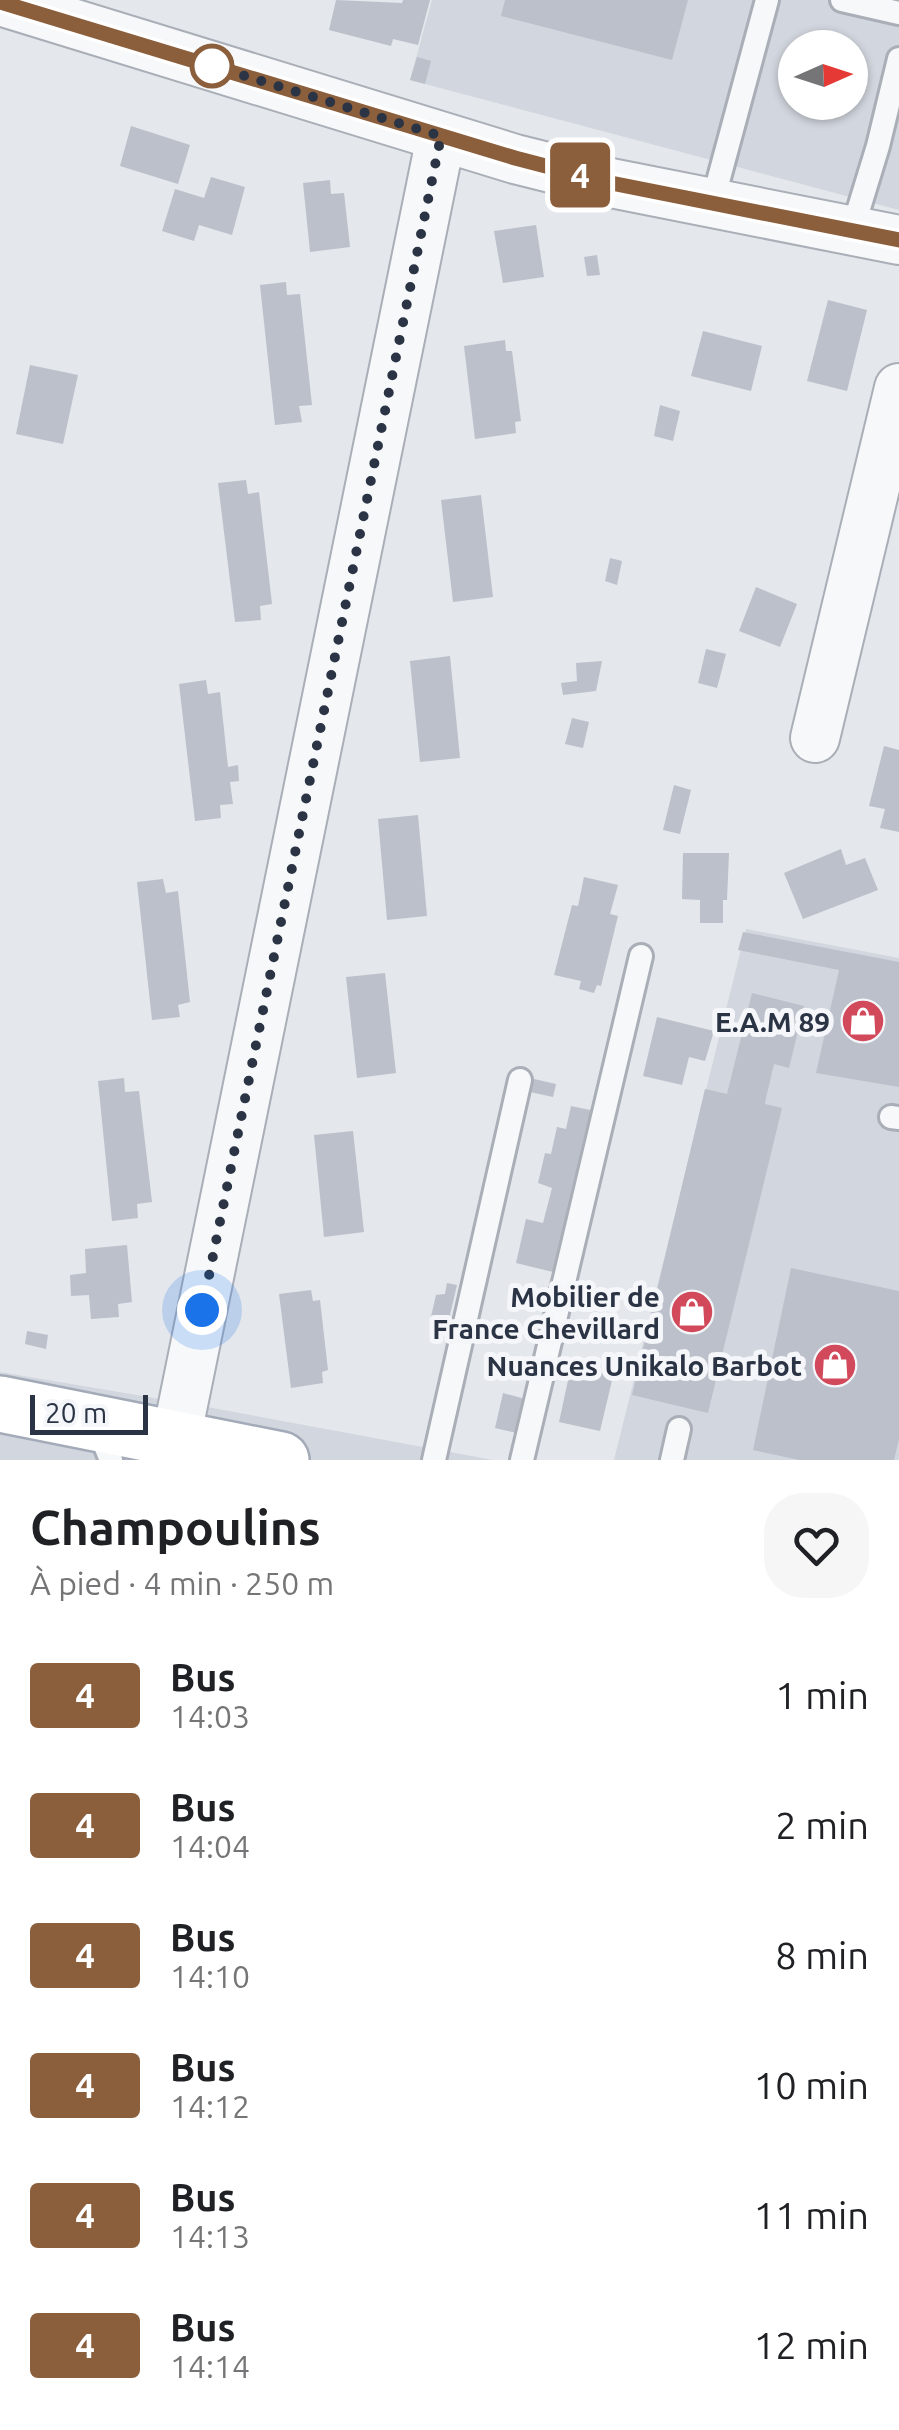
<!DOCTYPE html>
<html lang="fr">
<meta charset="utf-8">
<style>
:root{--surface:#fff;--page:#f6f6f6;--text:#202124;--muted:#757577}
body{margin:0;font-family:Ubuntu,sans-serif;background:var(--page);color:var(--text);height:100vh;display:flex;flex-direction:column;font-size:38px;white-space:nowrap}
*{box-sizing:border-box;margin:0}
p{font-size:32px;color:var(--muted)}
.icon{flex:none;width:55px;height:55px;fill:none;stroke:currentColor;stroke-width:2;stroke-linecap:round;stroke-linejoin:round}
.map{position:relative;height:1460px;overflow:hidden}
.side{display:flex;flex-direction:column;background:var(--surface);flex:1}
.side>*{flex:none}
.badge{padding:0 20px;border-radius:8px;font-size:35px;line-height:65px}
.needle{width:65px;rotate:87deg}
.buttons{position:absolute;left:778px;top:30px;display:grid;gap:20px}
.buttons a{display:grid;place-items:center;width:90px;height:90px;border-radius:50%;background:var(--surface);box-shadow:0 2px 8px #0004;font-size:50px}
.scale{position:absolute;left:30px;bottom:25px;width:118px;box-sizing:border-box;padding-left:10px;border:5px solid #2b3445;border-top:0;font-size:28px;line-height:35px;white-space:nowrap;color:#2b3445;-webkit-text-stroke:8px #f4f6f9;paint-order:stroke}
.you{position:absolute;width:50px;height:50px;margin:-25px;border:8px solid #fff;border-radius:50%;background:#1a73e8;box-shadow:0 0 0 15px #1a73e833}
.map>.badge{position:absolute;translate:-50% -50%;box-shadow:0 0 0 5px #fff}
.round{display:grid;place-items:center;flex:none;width:105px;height:105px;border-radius:40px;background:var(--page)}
.headline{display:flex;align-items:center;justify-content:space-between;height:170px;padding:0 30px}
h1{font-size:48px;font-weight:700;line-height:75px}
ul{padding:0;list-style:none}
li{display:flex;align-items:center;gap:30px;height:130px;padding:0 30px}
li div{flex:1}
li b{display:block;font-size:38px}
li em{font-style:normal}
li .badge{min-width:110px;font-weight:700;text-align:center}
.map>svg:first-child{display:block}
.built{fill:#d2d6de;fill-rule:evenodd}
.building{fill:#bbc0ca}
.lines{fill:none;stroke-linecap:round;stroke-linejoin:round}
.service-casing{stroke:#a9aeb7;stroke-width:28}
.minor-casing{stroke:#a9aeb7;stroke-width:52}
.primary-casing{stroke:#a3abb8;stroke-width:60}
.service{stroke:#f7f8fa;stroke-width:22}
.minor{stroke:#f7f8fa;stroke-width:48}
.primary{stroke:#fff;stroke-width:55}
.line-casing{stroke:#fff;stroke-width:22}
.line{stroke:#8b5e3c;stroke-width:15}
.walk{stroke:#2b3445;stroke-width:10;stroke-dasharray:0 18}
.stop-dot{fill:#fff;stroke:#8b5e3c;stroke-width:5}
.labels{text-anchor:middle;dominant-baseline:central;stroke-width:10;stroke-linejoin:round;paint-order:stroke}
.poi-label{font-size:28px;font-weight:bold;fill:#2b3445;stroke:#f4f6f9;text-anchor:end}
</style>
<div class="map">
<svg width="899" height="1460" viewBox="0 0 899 1460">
<rect width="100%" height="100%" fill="#e4e7ec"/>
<!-- built -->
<path class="built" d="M432 0H899V210L410 80ZM795 48H850V102H795Z
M746 929 899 958V1460H614Z
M0 1372 202 1406 493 1460H0Z"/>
<!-- building -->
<path class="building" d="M336 0 402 3 403 0H430L418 45 393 39 391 46 329 30Z
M505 0H688L672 60 501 16Z
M417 57 431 61 425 84 410 80Z
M131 126 190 145 178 184 120 166Z
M211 177 245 187 232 235 199 225 194 241 162 231 175 189 204 198Z
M330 180 331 194 344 193 350 247 310 252 303 183Z
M536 225 544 277 503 283 494 231Z
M597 255 600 275 587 276 584 257Z
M286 282 287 295 300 294 312 405 299 406 302 422 275 425 260 285Z
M828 300 867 310 847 391 807 381Z
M703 331 762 346 751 391 691 376Z
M505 340 506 351H512L521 421 515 422 516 433 475 439 464 346Z
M30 365 78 375 63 444 16 434Z
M660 405 680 411 673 441 654 436Z
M246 480 248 494 259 492 272 604 260 606 261 620 235 622 218 483Z
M481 495 493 597 453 602 441 500Z
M610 558 622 561 617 585 605 581Z
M756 587 797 604 780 647 739 631Z
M706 649 726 654 717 688 698 683Z
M450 656 460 758 420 762 410 661Z
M602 661 596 691 563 695 561 683 577 681 576 663Z
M206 680 208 694 220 692 228 767 238 765 239 781 230 782 233 804 220 805 221 818 195 821 179 684Z
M572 718 589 722 583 748 565 744Z
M884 746 899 750V832L880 828 885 809 869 806Z
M674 785 691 790 680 834 663 830Z
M418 815 427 916 387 920 378 819Z
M841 849 846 865 865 858 878 890 803 919 784 873Z
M683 853H729L727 900H723V923H700V900L682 899Z
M584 877 618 885 610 914 618 916 601 986 597 985 594 993 579 989 581 981 554 975 572 905 578 906Z
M163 879 166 893 178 891 190 1002 178 1005 180 1017 152 1020 137 882Z
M743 932 899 962V1087L816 1073 839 970 738 950Z
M385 973 396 1073 357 1078 346 977Z
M752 993 804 1006 789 1068 774 1064 766 1098 765 1104 782 1108 708 1413 632 1395 705 1089 727 1094Z
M657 1017 714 1031 705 1061 689 1057 682 1085 643 1076Z
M124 1078 125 1092 139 1091 152 1202 137 1204 138 1218 112 1221 98 1081Z
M534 1079 556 1084 553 1097 530 1092Z
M571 1106 595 1111 557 1273 516 1263 526 1219 543 1223 552 1188 538 1183 545 1153 551 1154 557 1127 566 1129Z
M353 1131 364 1232 324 1237 314 1135Z
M127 1245 132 1302 118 1304 119 1317 91 1319 89 1295 71 1296 70 1275 86 1273 85 1249Z
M791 1268 899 1291V1439L894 1460H799L753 1450Z
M447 1283 457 1285 449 1319 430 1321 436 1295 445 1294Z
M311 1290 313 1301 320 1300 328 1370 322 1372 323 1383 291 1388 279 1294Z
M27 1331 48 1335 46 1349 25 1344Z
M572 1362 614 1372 600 1431 559 1422Z
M503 1393 525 1399 517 1433 495 1428Z"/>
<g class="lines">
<!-- service casing -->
<g class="service-casing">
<path id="service" d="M842 0 899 13
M712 204 767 0
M852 231 878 146 899 59
M891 1117 899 1118
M97 1426 111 1460
M434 1460 520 1080
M522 1460 641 956
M672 1460 679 1429"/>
</g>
<!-- minor casing -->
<g class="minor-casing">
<path id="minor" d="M0 1 515 159 611 183 899 240
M815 738 899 388
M176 1439 441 137"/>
</g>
<!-- primary casing -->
<g class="primary-casing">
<path id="primary" d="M0 1404 281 1460"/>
</g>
<!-- service -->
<use href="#service" class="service"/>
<!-- minor -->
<use href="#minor" class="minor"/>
<!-- primary -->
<use href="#primary" class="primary"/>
</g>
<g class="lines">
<!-- line casing -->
<g class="line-casing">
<path id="line" d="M0 2 515 158 611 183 899 240"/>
</g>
<!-- line -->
<use href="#line" class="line"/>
<!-- walk -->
<path class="walk" d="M202 1310 441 136 212 66"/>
</g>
<!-- icons -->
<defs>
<g id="shop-disc" transform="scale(2.25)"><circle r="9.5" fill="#d1495b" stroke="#f4f6f9"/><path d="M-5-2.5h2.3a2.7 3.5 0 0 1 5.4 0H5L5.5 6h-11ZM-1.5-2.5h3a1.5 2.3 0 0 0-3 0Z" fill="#fff"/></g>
</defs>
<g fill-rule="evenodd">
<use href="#shop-disc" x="863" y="1021"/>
<use href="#shop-disc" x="692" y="1312"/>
<use href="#shop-disc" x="835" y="1365"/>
</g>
<!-- markers -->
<circle class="stop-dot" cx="212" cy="66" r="20"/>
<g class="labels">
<!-- poi labels -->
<g class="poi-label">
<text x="830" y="1021">E.A.M 89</text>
<text x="660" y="1296">Mobilier de<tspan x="660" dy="32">France Chevillard</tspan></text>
<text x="802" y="1365">Nuances Unikalo Barbot</text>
</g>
</g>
</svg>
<div class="buttons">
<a><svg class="needle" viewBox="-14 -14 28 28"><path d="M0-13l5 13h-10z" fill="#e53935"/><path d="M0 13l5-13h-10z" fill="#757577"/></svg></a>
</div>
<div class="scale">20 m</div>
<div class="you" style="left:202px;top:1310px"></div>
<b class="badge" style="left:580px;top:175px;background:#8b5e3c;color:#fff">4</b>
</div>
<section class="side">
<div class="headline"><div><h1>Champoulins</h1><p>À pied · 4 min · 250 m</p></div><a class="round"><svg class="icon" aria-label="heart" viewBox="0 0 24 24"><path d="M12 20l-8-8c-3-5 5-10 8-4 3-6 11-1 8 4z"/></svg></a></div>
<ul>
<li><span class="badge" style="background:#8b5e3c;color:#fff">4</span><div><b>Bus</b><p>14:03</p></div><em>1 min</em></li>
<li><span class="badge" style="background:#8b5e3c;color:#fff">4</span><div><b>Bus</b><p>14:04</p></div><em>2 min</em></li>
<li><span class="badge" style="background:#8b5e3c;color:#fff">4</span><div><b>Bus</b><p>14:10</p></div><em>8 min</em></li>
<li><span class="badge" style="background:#8b5e3c;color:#fff">4</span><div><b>Bus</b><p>14:12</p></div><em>10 min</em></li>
<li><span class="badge" style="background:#8b5e3c;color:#fff">4</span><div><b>Bus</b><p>14:13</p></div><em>11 min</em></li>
<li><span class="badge" style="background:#8b5e3c;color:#fff">4</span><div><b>Bus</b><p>14:14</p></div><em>12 min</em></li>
</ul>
</section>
